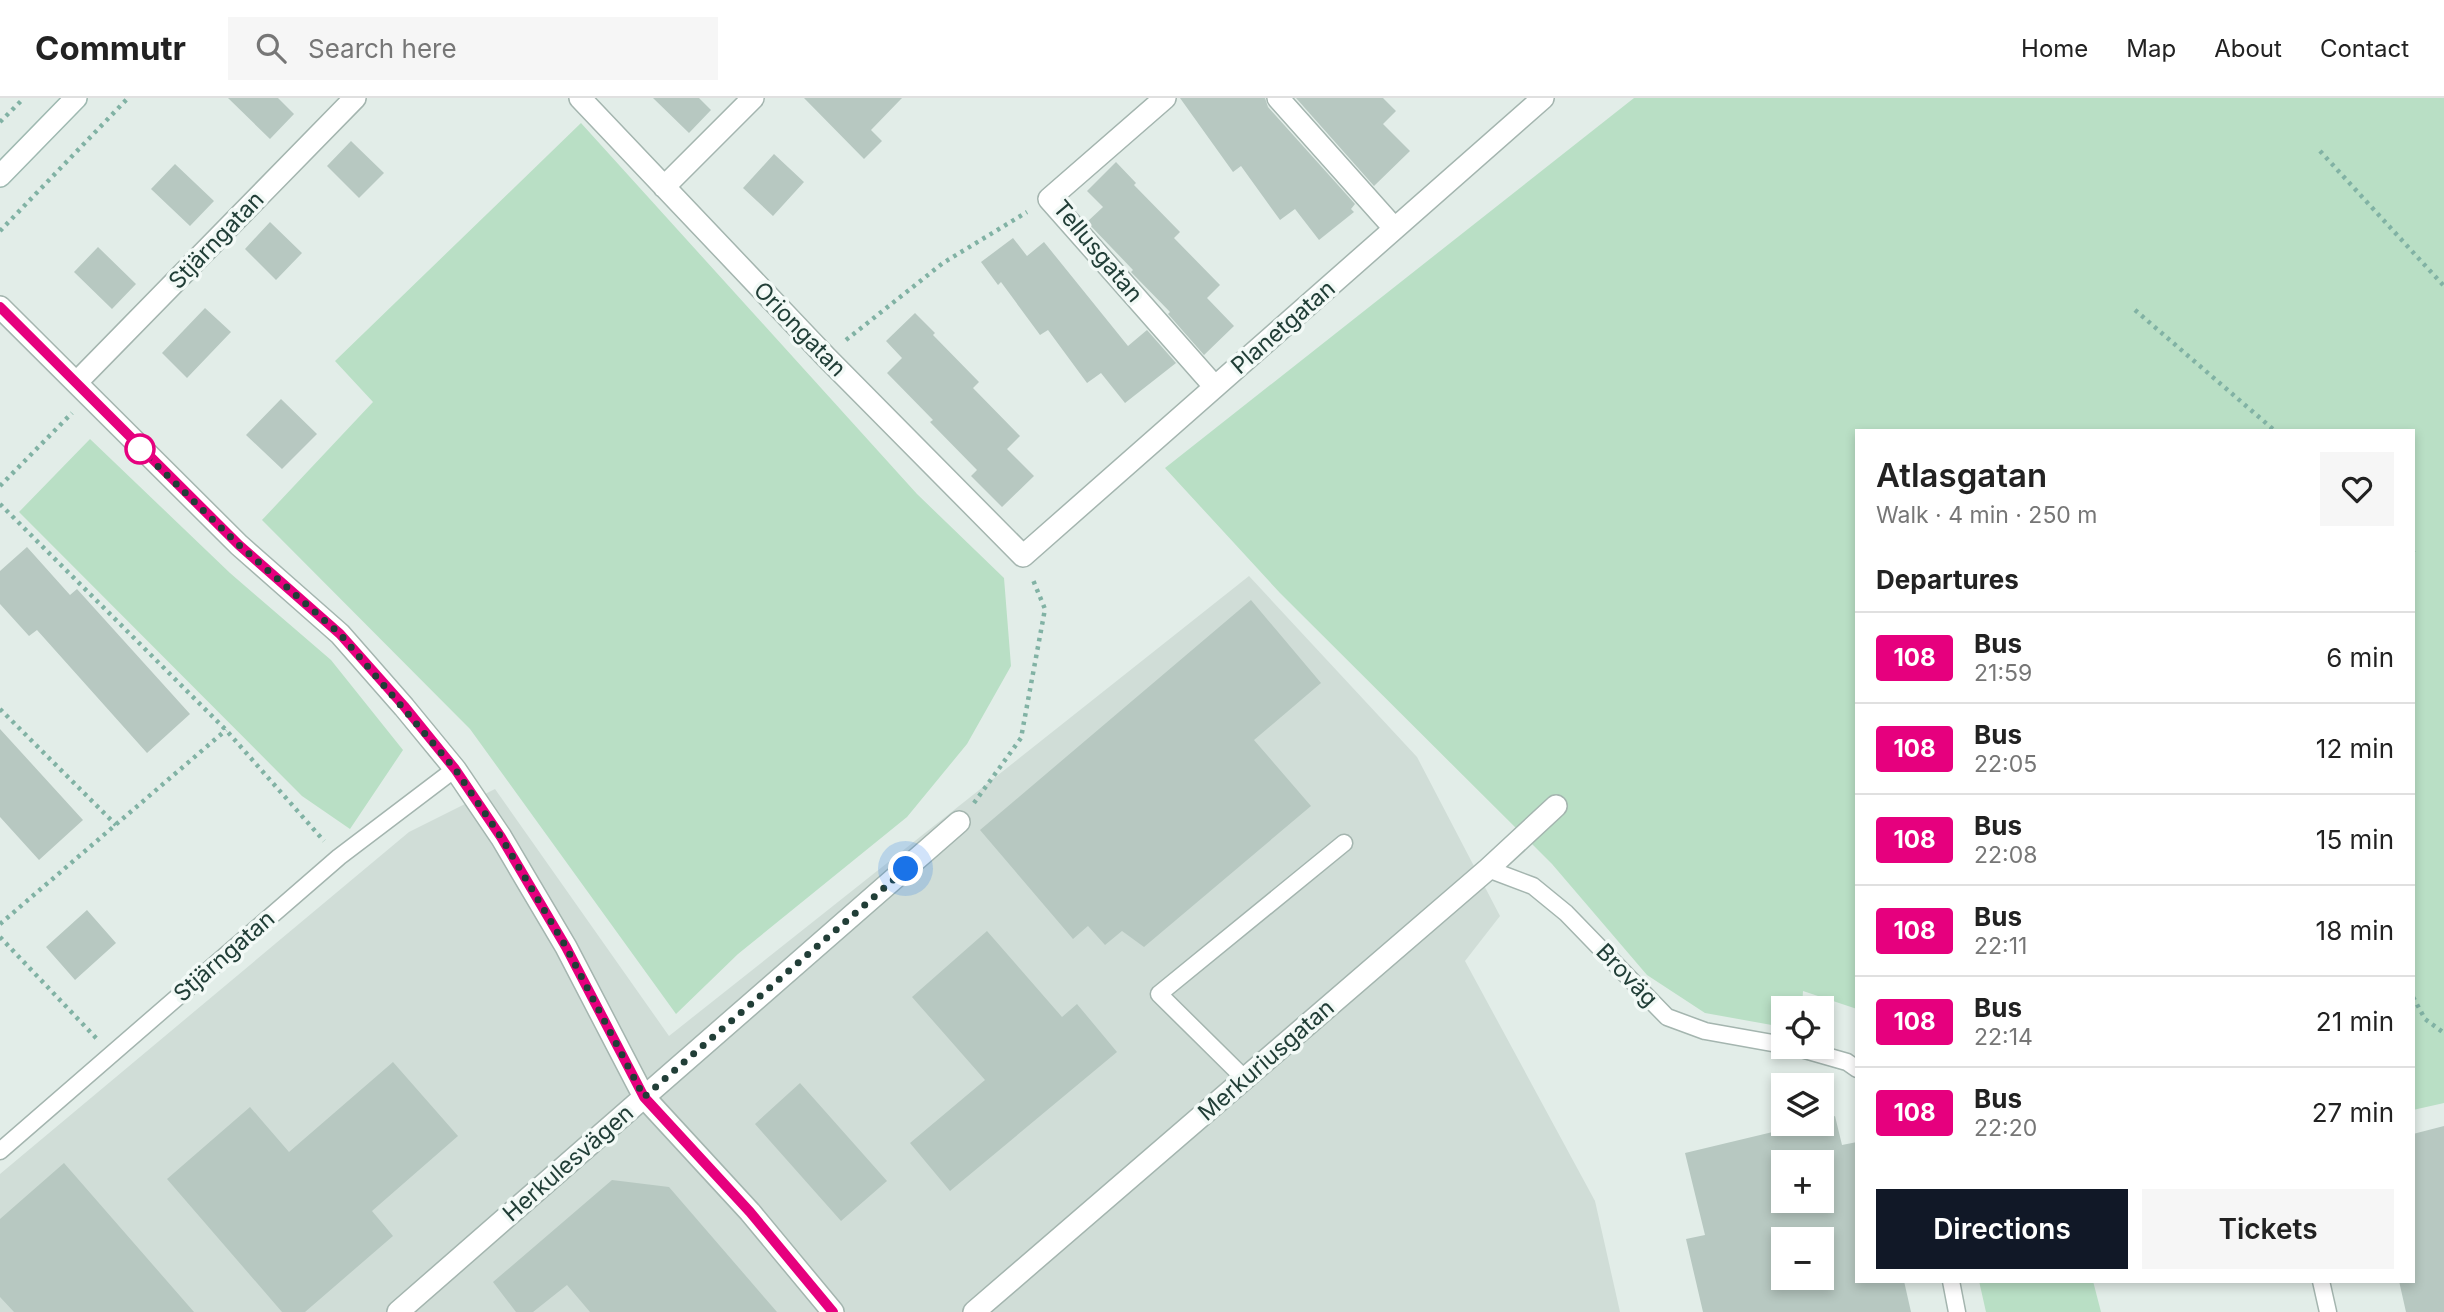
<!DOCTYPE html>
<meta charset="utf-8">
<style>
:root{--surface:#fff;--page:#f6f6f6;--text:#222;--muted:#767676;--line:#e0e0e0;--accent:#111827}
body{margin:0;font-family:Inter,sans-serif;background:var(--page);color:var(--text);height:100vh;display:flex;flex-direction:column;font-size:26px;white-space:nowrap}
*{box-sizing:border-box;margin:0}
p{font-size:23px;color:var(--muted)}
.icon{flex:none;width:38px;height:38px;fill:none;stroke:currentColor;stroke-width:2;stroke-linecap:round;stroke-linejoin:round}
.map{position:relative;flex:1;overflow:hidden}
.panel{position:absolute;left:1855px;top:331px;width:560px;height:854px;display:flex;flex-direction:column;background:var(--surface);border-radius:0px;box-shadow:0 4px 10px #0003}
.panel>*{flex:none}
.badge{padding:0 14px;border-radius:5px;font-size:24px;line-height:46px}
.buttons{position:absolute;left:1771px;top:898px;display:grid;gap:14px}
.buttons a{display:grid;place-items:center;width:63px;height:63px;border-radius:0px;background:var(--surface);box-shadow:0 4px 10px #0003;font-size:35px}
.you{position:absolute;width:35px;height:35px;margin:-18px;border:5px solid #fff;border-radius:50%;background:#1a73e8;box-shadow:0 0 0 10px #1a73e833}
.map>.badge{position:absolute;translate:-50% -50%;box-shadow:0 0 0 4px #fff}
h2{padding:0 21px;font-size:26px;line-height:63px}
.round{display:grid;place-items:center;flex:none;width:74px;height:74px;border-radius:0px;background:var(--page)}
.overview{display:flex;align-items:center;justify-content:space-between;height:119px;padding:0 21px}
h1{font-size:33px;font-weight:600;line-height:52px}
.cta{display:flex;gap:14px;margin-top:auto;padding:14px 21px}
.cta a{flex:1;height:80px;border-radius:0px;background:var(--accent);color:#fff;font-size:28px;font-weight:600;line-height:80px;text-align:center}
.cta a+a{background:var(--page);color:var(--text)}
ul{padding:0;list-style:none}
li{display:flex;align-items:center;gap:21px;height:91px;padding:0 21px;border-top:2px solid var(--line)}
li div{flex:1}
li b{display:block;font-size:26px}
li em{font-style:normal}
li .badge{min-width:77px;font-weight:700;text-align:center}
header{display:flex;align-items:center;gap:42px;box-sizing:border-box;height:98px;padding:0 35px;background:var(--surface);border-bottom:2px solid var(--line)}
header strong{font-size:33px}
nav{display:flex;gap:38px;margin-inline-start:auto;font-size:24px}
.search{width:490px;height:63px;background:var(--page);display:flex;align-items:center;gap:18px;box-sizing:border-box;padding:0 24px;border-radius:0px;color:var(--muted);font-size:26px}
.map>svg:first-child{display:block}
.built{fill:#d0ddd7}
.green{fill:#b9dfc5}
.building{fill:#b7c8c1;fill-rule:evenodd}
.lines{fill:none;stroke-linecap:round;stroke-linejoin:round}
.lane-casing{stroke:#a4b5af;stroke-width:19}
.street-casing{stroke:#a4b5af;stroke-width:24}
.secondary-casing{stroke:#9fb9b1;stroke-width:24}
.path{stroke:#81b2a4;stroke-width:4.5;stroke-dasharray:3.5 5;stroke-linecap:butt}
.lane{stroke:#fff;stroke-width:16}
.street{stroke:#fff;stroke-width:21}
.secondary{stroke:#fff;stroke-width:21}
.line-casing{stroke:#fff;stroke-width:16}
.line{stroke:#e6007e;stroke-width:10}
.walk{stroke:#213e37;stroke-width:7;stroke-dasharray:0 12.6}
.stop-dot{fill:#fff;stroke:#e6007e;stroke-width:3.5}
.labels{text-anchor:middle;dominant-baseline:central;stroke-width:7;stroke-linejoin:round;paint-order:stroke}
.street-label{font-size:23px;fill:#213e37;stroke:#f2f9f6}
</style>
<header>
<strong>Commutr</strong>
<div class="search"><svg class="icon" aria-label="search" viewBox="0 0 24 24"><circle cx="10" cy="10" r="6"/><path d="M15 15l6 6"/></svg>Search here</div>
<nav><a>Home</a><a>Map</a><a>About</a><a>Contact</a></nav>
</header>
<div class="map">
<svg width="2444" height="1214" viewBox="0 0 2444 1214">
<rect width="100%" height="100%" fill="#e2ede8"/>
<!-- built -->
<path class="built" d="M1249 478 1417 659 1500 818 1465 863 1595 1103 1620 1214H0V1076L409 734 495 691 669 938Z"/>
<!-- green -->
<path class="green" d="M1634 0H2444V1005L2413 1012V332H1857V911L1803 893 1802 910H1783V929L1705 915 1647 877 1552 766 1280 495 1165 370Z
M581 25 917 396 1004 480 1011 568 967 646 907 719 738 856 676 916 470 631 262 422 373 304 335 263Z
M90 341 230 475 331 562 403 652 350 731 302 698 19 414Z
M1979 1183H2093L2101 1214H1986Z"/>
<!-- building -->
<path class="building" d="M228 0H278L294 16 270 41Z
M653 0H699L711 12 689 35Z
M804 0H902L871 32 882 43 864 61Z
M1180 0H1265L1268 9 1355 106 1351 111 1354 114 1319 142 1295 111 1280 122 1241 68 1233 74Z
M1296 0H1383L1396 13 1383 26 1410 53 1374 88Z
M351 43 384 75 359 100 327 68Z
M774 56 804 84 773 118 743 90Z
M1116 64 1136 85 1134 87 1180 134 1174 140 1220 187 1207 200 1234 228 1204 257 1168 216 1170 214 1131 174 1133 172 1087 124 1103 109 1087 93Z
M175 66 214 103 190 128 151 91Z
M270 124 302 155 276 182 245 151Z
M1013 140 1027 158 1044 144 1128 248 1147 232 1176 265 1125 305 1101 275 1087 285 1048 232 1040 237 1001 184 998 187 981 164Z
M98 149 136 186 112 211 74 174Z
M205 210 231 234 187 280 162 255Z
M915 215 935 235 933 237 979 284 973 290 1020 338 1007 351 1034 378 1002 409 971 378 977 372 930 324 933 322 887 275 902 260 886 243Z
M281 301 317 336 282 371 246 337Z
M27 449 70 497 77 491 190 616 147 655 37 532 29 538 0 506V473Z
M1251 502 1321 585 1254 642 1311 708 1144 849 1122 833 1105 847 1088 828 1073 841 980 732Z
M0 631 83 722 39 762 0 719Z
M87 812 116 845 75 882 46 849Z
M987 833 1062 919 1077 906 1117 954 950 1093 910 1045 985 982 912 899Z
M393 964 458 1038 372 1113 393 1138 305 1214H282L167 1081 250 1009 289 1054Z
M800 985 887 1083 841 1123 755 1026Z
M1835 1018 1842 1047 1857 1044V1183H1904L1911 1214H1703L1686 1141 1705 1137 1685 1055 1806 1026H1822V1022ZM1783 1064H1822V1102H1783ZM1783 1141H1822V1180H1783Z
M2444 1028V1214H2406L2399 1183H2413V1036Z
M64 1065 194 1214H14L0 1199V1121Z
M612 1082 669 1089 777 1214H590L567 1187 533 1214H516L493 1184Z"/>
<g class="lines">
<!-- lane casing -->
<g class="lane-casing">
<path id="lane" d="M1488 771 1533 788 1566 815 1667 919 1705 933 1783 947
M1791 948 1847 964 1857 971
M1245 981 1159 896 1344 745
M0 1053 339 759 455 671
M1951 1183 1957 1214
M2321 1183 2328 1214"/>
</g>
<!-- street casing -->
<g class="street-casing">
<path id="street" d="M580 0 826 259 1023 458 1543 0
M1165 0 1049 101 1215 289
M1278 0 1394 130
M664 89 753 0
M0 209 239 447 340 536 404 609 455 671 501 739 566 849 644 999 750 1114 833 1214
M77 284 355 0
M398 1214 959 724
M974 1214 1488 771 1556 708"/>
</g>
<!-- secondary casing -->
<g class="secondary-casing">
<path id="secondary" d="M0 78 76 0"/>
</g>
<!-- path -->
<path class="path" d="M0 24 24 0
M2320 53 2444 188
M0 133 128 0
M2135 212 2274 332
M846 242 943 165 1027 114
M0 388 72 315
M0 406 226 632 324 743
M2413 453V454
M0 611 116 727
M974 705 1021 640 1045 511 1033 482
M0 826 226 632
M0 839 97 941
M2413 899 2425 921 2444 935"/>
<!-- lane -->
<use href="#lane" class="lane"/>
<!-- street -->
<use href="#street" class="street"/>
<!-- secondary -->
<use href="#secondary" class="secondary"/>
</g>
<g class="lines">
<!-- line casing -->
<g class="line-casing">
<path id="line" d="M0 209 239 447 340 536 404 608 455 671 501 739 566 849 644 999 750 1114 833 1214"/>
</g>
<!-- line -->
<use href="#line" class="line"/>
<!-- walk -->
<path class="walk" d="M140 351 239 447 340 536 455 671 501 739 566 849 644 999 906 771"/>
</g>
<!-- markers -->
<circle class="stop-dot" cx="140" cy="351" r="14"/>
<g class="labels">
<!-- street labels -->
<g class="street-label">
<text transform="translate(216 142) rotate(-46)">Stjärngatan</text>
<text transform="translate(1098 153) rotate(50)">Tellusgatan</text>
<text transform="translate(1283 229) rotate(-41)">Planetgatan</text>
<text transform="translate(800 231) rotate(46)">Oriongatan</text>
<text transform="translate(224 858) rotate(-41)">Stjärngatan</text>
<text transform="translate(1627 877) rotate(46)">Broväg</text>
<text transform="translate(1266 962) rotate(-41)">Merkuriusgatan</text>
<text transform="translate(568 1065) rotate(-41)">Herkulesvägen</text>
</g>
</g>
</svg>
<div class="buttons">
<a><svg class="icon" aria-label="locate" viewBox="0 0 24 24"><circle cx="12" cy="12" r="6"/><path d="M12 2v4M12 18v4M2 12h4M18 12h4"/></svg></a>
<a><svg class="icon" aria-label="layers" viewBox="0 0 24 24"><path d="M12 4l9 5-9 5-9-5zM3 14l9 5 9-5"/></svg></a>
<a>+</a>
<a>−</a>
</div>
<div class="you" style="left:906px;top:771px"></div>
<section class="panel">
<div class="overview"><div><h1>Atlasgatan</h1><p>Walk · 4 min · 250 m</p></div><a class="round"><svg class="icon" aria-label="heart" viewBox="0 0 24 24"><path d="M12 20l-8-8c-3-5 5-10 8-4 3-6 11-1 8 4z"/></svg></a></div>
<h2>Departures</h2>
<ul>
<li><span class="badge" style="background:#e6007e;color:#fff">108</span><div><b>Bus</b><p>21:59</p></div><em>6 min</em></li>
<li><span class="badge" style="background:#e6007e;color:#fff">108</span><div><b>Bus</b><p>22:05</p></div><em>12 min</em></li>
<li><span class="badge" style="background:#e6007e;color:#fff">108</span><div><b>Bus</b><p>22:08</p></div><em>15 min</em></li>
<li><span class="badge" style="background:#e6007e;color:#fff">108</span><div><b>Bus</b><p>22:11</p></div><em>18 min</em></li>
<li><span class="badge" style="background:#e6007e;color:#fff">108</span><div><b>Bus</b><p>22:14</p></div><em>21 min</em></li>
<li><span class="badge" style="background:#e6007e;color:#fff">108</span><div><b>Bus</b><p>22:20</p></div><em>27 min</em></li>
</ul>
<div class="cta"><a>Directions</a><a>Tickets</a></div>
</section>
</div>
